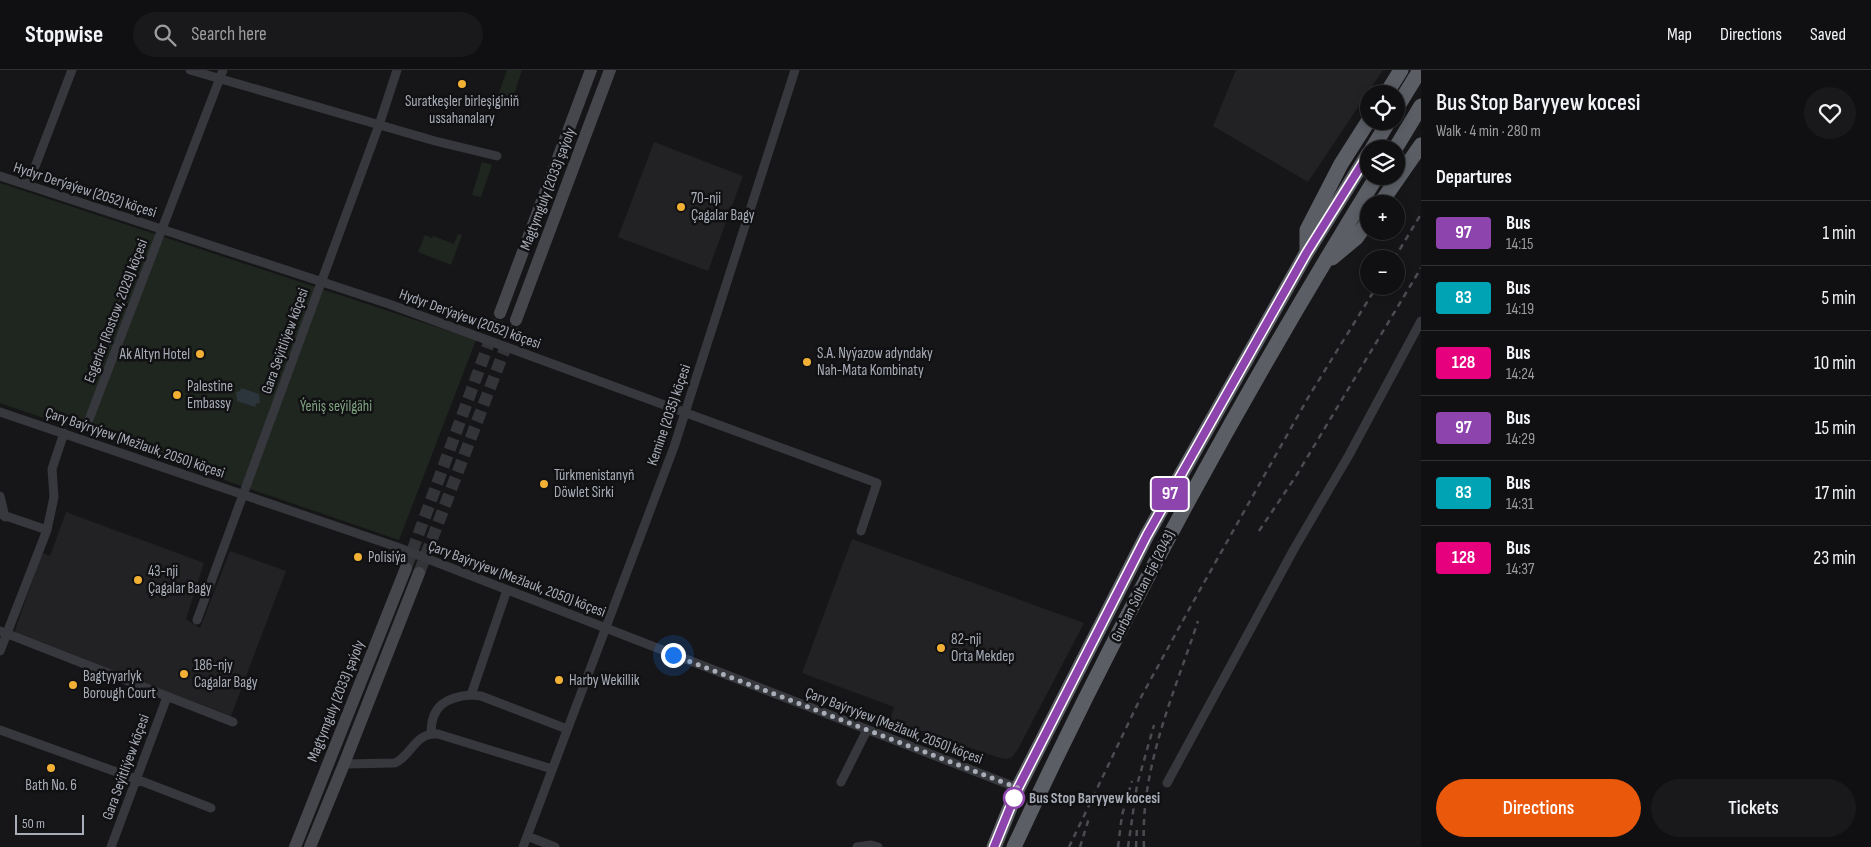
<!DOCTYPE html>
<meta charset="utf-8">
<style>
:root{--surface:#101012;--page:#19191b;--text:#f1f3f6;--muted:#9c9d9f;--line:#303032;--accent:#ea580c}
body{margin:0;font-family:"Sofia Sans Condensed",sans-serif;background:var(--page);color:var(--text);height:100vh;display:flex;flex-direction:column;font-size:19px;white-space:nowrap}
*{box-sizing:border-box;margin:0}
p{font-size:16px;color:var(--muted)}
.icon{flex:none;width:28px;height:28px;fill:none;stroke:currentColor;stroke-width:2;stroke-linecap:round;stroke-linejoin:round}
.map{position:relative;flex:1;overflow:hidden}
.drawer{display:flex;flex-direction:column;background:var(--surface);width:450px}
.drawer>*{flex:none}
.badge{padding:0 10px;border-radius:4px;font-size:18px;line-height:32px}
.controls{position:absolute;left:1360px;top:15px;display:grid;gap:10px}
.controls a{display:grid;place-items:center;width:45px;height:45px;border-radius:50%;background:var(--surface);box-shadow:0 2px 8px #0003,0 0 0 1px var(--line);font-size:25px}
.scale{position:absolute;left:15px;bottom:12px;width:69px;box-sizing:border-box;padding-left:5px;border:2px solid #a8adb8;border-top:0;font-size:14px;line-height:18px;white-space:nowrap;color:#a8adb8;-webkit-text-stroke:4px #111113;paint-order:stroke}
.you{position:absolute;width:25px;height:25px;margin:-12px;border:4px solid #fff;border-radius:50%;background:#1a73e8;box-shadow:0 0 0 8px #1a73e833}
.map>.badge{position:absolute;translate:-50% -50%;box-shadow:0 0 0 2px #fff}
h2{padding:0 15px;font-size:19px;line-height:45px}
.round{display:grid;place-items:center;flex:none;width:52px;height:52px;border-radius:26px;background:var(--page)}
.head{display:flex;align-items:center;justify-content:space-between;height:85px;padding:0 15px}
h1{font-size:24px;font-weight:600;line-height:38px}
.primary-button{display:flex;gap:10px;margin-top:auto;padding:10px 15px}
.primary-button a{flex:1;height:58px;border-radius:30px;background:var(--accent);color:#fff;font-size:20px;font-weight:600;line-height:58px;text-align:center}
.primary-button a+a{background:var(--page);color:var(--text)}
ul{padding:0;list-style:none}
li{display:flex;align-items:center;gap:15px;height:65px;padding:0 15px;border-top:1px solid var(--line)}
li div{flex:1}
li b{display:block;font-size:19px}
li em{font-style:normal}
li .badge{min-width:55px;font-weight:700;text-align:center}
header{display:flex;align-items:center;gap:30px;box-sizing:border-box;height:70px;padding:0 25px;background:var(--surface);border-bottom:1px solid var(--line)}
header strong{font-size:24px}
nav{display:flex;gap:28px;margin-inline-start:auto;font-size:18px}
.search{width:350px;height:45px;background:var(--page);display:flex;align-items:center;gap:12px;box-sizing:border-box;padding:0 18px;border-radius:28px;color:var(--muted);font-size:19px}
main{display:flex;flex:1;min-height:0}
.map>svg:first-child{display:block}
.built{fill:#222225}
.green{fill:#1e261f}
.water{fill:#2c353c}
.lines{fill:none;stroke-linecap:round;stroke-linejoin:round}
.secondary-tunnel{stroke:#333438;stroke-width:12;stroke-dasharray:12 6;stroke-linecap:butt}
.minor{stroke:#37383d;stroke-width:9}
.secondary{stroke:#45474d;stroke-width:12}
.trunk{stroke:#5b5e65;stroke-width:15}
.rail{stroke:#4a4c52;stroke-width:2.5;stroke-dasharray:6 5;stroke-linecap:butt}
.line-casing{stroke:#fff;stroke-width:11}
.line{stroke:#8e44ad;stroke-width:8}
.walk{stroke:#a8adb8;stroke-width:5;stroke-dasharray:0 9}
.poi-dot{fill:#f2b134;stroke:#111113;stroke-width:2}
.stop-dot{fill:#fff;stroke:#8e44ad;stroke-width:2.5}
.labels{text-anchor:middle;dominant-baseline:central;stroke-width:5;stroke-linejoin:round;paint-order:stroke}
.poi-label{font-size:15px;fill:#a8adb8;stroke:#111113;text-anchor:start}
.street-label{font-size:15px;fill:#a8adb8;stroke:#111113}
.park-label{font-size:15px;fill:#7fa381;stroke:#111113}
.stop-label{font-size:15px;font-weight:bold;fill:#a8adb8;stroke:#111113;text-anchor:start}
</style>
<header>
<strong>Stopwise</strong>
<div class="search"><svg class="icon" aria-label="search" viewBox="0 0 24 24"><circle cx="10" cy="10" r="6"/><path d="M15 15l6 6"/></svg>Search here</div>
<nav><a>Map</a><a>Directions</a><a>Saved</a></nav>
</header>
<main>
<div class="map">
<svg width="1421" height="777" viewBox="0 0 1421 777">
<rect width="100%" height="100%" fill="#161618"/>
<!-- built -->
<path class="built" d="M1236 0H1383L1308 112 1213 56Z
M654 72 743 106 708 201 618 167Z
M66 442 204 493 186 549 200 558 230 481 286 501 231 646 14 563 42 483 50 486Z
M852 469 1084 553 1018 679 1012 687 1006 689 997 687 890 650 894 637 802 603Z"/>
<!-- green -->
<path class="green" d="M507 0H522L512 31 498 26Z
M482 92 492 95 481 127 472 125Z
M0 113 476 270 399 470 0 333Z
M458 164 462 165 451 195 418 182 425 165 432 168 433 166 454 174Z"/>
<!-- water -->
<path class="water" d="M241 318 259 324 260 333 256 334 255 337 237 331 236 322 240 321Z"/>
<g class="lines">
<!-- secondary-tunnel -->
<path class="secondary-tunnel" d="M406 498 500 243
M419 503 516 250"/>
<!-- minor -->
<path class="minor" d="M190 0 435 71 497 86
M0 106 389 234 877 413 861 461
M28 115 72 0
M0 342 397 477 1018 718
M88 352 223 0
M0 426 5 447
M0 444 47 460
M507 520 471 625 481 626 567 659
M197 550 379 55 397 0
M0 561 233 652
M0 581 47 460 54 427 52 399 64 363
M0 660 136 709 211 738
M431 663C431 636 446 627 471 625
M344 694 395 693C412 685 415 662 438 664L552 699
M841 712 867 660
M1167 713 1294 479 1349 385 1421 251
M527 766 555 777
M111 777 167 627
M523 777 674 377 795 0
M857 777 871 775 878 777"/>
<!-- secondary -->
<path class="secondary" d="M500 243 591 0
M516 250 610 0
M295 777 406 498
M310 777 344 694 419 503"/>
<!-- trunk -->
<path class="trunk" d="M1386 24 1401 0
M1396 39 1420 0
M1372 79 1389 51
M1395 79 1421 36
M1380 134 1421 75
M1307 182V160L1341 94 1369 50
M1332 188 1356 168 1369 150
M994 777 1018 718 1147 465 1307 182 1369 83
M1014 777C1121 546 1243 323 1377 106"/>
<!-- rail -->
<path class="rail" d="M1394 189 1421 144
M1259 461 1296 406 1421 198
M1069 777 1140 629 1192 534 1309 326 1377 216
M1080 777 1089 748
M1118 777 1122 745 1132 711
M1128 777 1137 715 1154 655
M1136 777 1137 758
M1144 777C1140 698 1174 624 1198 551"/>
</g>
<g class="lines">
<!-- line casing -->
<g class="line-casing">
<path id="line" d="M994 777 1018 718 1147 465 1307 182 1369 83"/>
</g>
<!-- line -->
<use href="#line" class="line"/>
<!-- walk -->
<path class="walk" d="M673 585 1018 718 1014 728"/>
</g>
<!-- markers -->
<g class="poi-dot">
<circle cx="462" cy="14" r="5"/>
<circle cx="681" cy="137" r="5"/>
<circle cx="200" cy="284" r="5"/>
<circle cx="807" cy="292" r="5"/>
<circle cx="177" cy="325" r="5"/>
<circle cx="544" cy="414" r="5"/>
<circle cx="358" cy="487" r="5"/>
<circle cx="138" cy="510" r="5"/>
<circle cx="941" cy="578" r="5"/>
<circle cx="184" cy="604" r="5"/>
<circle cx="559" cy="610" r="5"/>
<circle cx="73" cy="615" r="5"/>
<circle cx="51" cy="698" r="5"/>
</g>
<circle class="stop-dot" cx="1014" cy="728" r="10"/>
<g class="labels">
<!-- poi labels -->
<g class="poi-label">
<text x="462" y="31" text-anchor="middle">Suratkeşler birleşiginiň<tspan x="462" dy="17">ussahanalary</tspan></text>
<text x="691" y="128">70-nji<tspan x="691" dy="17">Çagalar Bagy</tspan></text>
<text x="817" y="283">S.A. Nyýazow adyndaky<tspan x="817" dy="17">Nah-Mata Kombinaty</tspan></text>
<text x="190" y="284" text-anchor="end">Ak Altyn Hotel</text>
<text x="187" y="316">Palestine<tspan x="187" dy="17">Embassy</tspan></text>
<text x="554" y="405">Türkmenistanyň<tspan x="554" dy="17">Döwlet Sirki</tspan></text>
<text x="368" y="487">Polisiýa</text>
<text x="148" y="501">43-nji<tspan x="148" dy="17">Çagalar Bagy</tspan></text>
<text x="951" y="569">82-nji<tspan x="951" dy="17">Orta Mekdep</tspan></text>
<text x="194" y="595">186-njy<tspan x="194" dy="17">Cagalar Bagy</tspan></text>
<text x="83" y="606">Bagtyyarlyk<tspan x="83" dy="17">Borough Court</tspan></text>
<text x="569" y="610">Harby Wekillik</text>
<text x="51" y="715" text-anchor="middle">Bath No. 6</text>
</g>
<!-- street labels -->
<g class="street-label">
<text transform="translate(548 119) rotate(-69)">Magtymguly (2033) şaýoly</text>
<text transform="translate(85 120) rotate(18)">Hydyr Derýaýew (2052) köçesi</text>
<text transform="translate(116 241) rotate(-69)">Esgerler (Rostow, 2029) köçesi</text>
<text transform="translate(470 249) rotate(20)">Hydyr Derýaýew (2052) köçesi</text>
<text transform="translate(285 271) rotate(-70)">Gara Seýitliýew köçesi</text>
<text transform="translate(669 345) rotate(-71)">Kemine (2035) köçesi</text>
<text transform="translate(135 373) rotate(19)">Çary Baýryýew (Mežlauk, 2050) köçesi</text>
<text transform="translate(517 509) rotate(21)">Çary Baýryýew (Mežlauk, 2050) köçesi</text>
<text transform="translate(1143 516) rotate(-63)">Gurban Soltan Eje (2043)</text>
<text transform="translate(336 631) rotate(-68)">Magtymguly (2033) şaýoly</text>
<text transform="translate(894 656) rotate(21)">Çary Baýryýew (Mežlauk, 2050) köçesi</text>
<text transform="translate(126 697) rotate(-70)">Gara Seýitliýew köçesi</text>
</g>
<!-- park labels -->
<g class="park-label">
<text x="336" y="336">Ýeňiş seýilgähi</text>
</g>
<!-- stop labels -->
<g class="stop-label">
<text x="1029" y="728">Bus Stop Baryyew kocesi</text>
</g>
</g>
</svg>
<div class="controls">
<a><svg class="icon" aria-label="locate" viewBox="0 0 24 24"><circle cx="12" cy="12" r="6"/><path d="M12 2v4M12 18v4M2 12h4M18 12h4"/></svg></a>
<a><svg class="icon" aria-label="layers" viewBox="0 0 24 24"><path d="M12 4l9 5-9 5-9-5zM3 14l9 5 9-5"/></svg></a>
<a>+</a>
<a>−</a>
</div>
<div class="scale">50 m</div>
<div class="you" style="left:673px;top:585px"></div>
<b class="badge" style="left:1170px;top:424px;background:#8e44ad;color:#fff">97</b>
</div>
<section class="drawer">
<div class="head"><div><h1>Bus Stop Baryyew kocesi</h1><p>Walk · 4 min · 280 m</p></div><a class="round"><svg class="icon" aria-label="heart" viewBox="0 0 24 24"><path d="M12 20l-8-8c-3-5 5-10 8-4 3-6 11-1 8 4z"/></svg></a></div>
<h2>Departures</h2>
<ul>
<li><span class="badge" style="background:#8e44ad;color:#fff">97</span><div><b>Bus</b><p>14:15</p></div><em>1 min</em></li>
<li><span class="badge" style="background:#00a3b4;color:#fff">83</span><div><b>Bus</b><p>14:19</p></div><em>5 min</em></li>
<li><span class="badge" style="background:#e6007e;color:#fff">128</span><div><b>Bus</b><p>14:24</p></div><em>10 min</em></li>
<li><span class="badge" style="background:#8e44ad;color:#fff">97</span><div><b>Bus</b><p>14:29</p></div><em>15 min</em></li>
<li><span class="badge" style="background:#00a3b4;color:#fff">83</span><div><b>Bus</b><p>14:31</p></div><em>17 min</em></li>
<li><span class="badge" style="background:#e6007e;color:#fff">128</span><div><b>Bus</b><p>14:37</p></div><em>23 min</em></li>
</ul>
<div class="primary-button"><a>Directions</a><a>Tickets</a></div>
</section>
</main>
